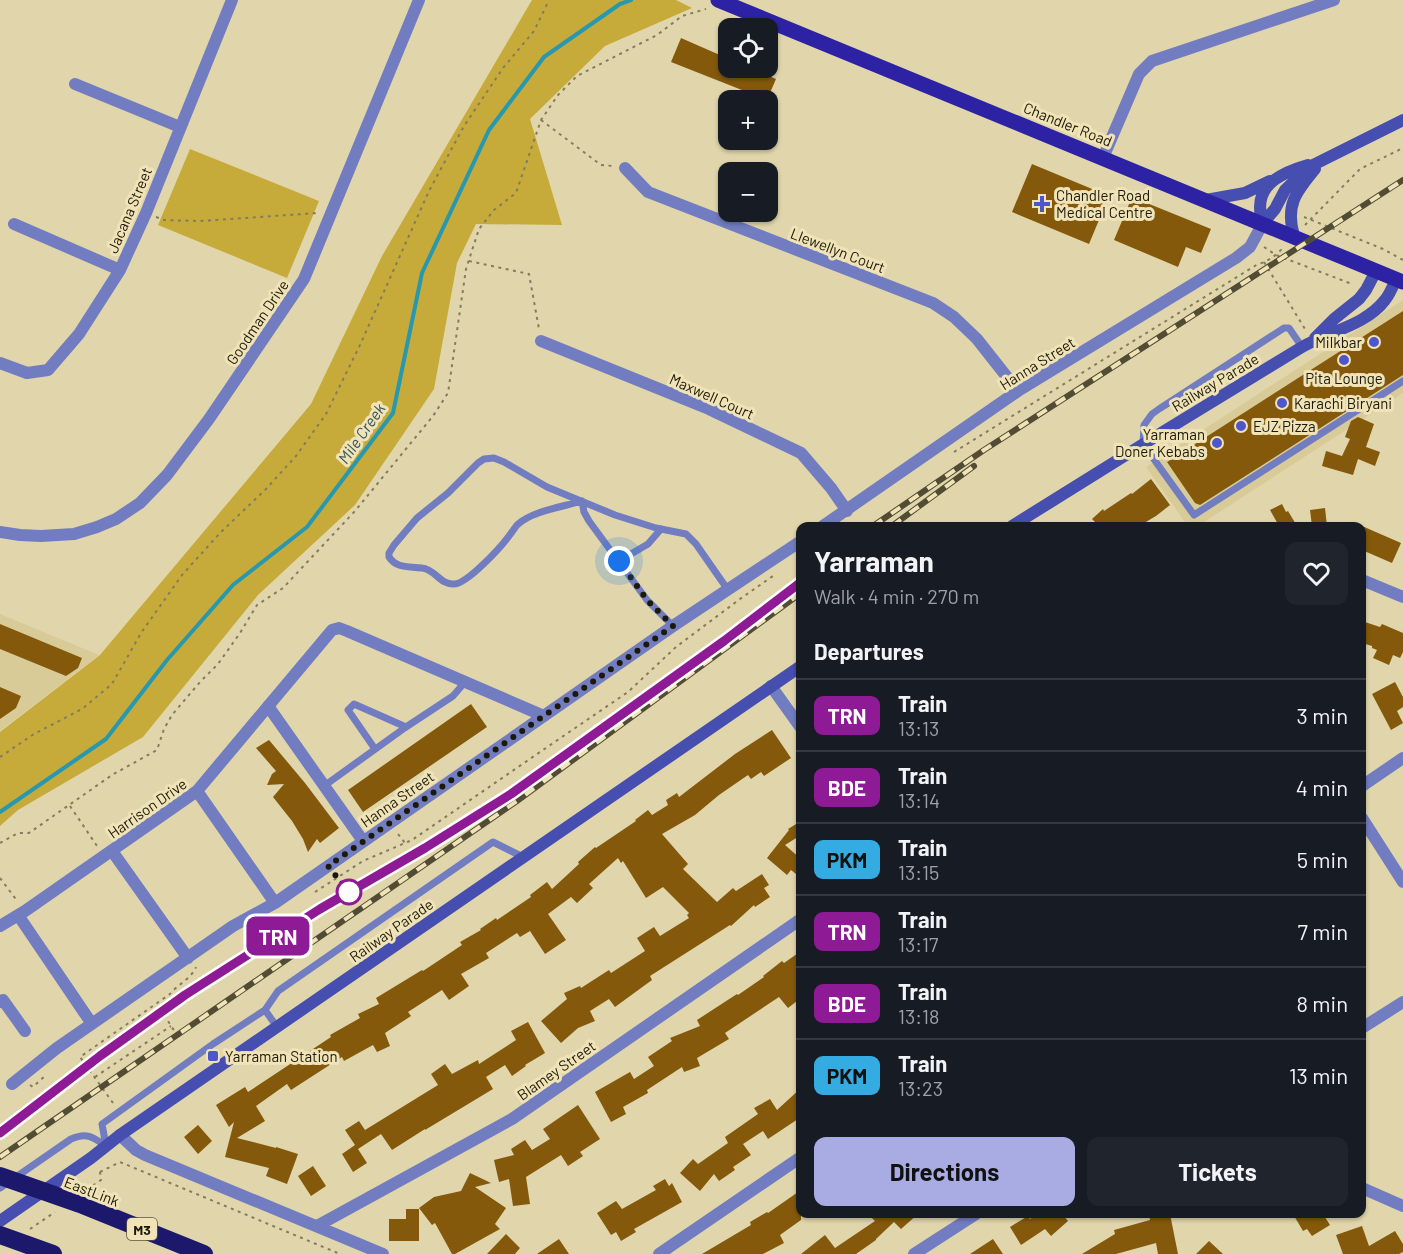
<!DOCTYPE html>
<meta charset="utf-8">
<style>
:root{--surface:#171b24;--page:#20242c;--text:#f1f3f6;--muted:#9ea1a6;--line:#363941;--accent:#a8ace3}
body{margin:0;font-family:Barlow,sans-serif;background:var(--page);color:var(--text);height:100vh;display:flex;flex-direction:column;font-size:22px;white-space:nowrap}
*{box-sizing:border-box;margin:0}
p{font-size:20px;color:var(--muted)}
.icon{flex:none;width:33px;height:33px;fill:none;stroke:currentColor;stroke-width:2;stroke-linecap:round;stroke-linejoin:round}
.map{position:relative;flex:1;overflow:hidden}
.side{position:absolute;left:796px;top:522px;width:570px;height:696px;display:flex;flex-direction:column;background:var(--surface);border-radius:12px;box-shadow:0 2px 4px #0004}
.side>*{flex:none}
.badge{padding:0 12px;border-radius:9px;font-size:21px;line-height:39px}
.fabs{position:absolute;left:718px;top:18px;display:grid;gap:12px}
.fabs a{display:grid;place-items:center;width:60px;height:60px;border-radius:12px;background:var(--surface);box-shadow:0 2px 4px #0004;font-size:30px}
.you{position:absolute;width:30px;height:30px;margin:-15px;border:4px solid #fff;border-radius:50%;background:#1a73e8;box-shadow:0 0 0 9px #1a73e833}
.map>.badge{position:absolute;translate:-50% -50%;box-shadow:0 0 0 3px #fff}
h2{padding:0 18px;font-size:22px;line-height:54px}
.round{display:grid;place-items:center;flex:none;width:63px;height:63px;border-radius:12px;background:var(--page)}
.summary{display:flex;align-items:center;justify-content:space-between;height:102px;padding:0 18px}
h1{font-size:28px;font-weight:700;line-height:45px}
.primary-button{display:flex;gap:12px;margin-top:auto;padding:12px 18px}
.primary-button a{flex:1;height:69px;border-radius:12px;background:var(--accent);color:#111;font-size:24px;font-weight:700;line-height:69px;text-align:center}
.primary-button a+a{background:var(--page);color:var(--text)}
ul{padding:0;list-style:none}
li{display:flex;align-items:center;gap:18px;height:72px;padding:0 18px;border-top:2px solid var(--line)}
li div{flex:1}
li b{display:block;font-size:22px}
li em{font-style:normal}
li .badge{min-width:66px;font-weight:700;text-align:center}
.map>svg:first-child{display:block}
.built{fill:#d8cb98}
.green{fill:#c6ab3b}
.lines{fill:none;stroke-linecap:round;stroke-linejoin:round}
.stream{stroke:#2898af;stroke-width:4}
.building{fill:#84590b}
.path{stroke:#847c5e;stroke-width:2;stroke-dasharray:3 4.5;stroke-linecap:butt}
.service{stroke:#717dc0;stroke-width:7}
.minor{stroke:#717dc0;stroke-width:12}
.secondary{stroke:#464eb0;stroke-width:12}
.primary{stroke:#2d22a3;stroke-width:15}
.motorway{stroke:#1c186b;stroke-width:18}
.rail-casing{stroke:#524c34;stroke-width:6}
.rail{stroke:#efe3b7;stroke-width:4;stroke-dasharray:11;stroke-linecap:butt}
.line-casing{stroke:#fff;stroke-width:14}
.line{stroke:#8f1a95;stroke-width:9}
.walk{stroke:#1d1908;stroke-width:6;stroke-dasharray:0 10.8}
.poi-dot{fill:#4e56cc;stroke:#efe3b7;stroke-width:2}
.stop-dot{fill:#fff;stroke:#8f1a95;stroke-width:3}
.labels{text-anchor:middle;dominant-baseline:central;stroke-width:6;stroke-linejoin:round;paint-order:stroke}
.shield{fill:#efe3b7;stroke:#5c563c;stroke-width:1.5}
.shield-label{font-size:14px;font-weight:bold;fill:#1d1908}
.street-label{font-size:15px;fill:#1d1908;stroke:#efe3b7}
.poi-label{font-size:15px;fill:#1d1908;stroke:#efe3b7;text-anchor:start}
.water-label{font-size:16px;font-style:italic;fill:#36565e;stroke:#efe3b7}
</style>
<div class="map">
<svg width="1403" height="1254" viewBox="0 0 1403 1254">
<rect width="100%" height="100%" fill="#e1d6ab"/>
<!-- built -->
<path class="built" d="M1403 300V393L1198 526H1188L1146 467Z
M0 614 99 655 0 731Z"/>
<!-- green -->
<path class="green" d="M532 0H676L692 8 605 46 530 119 562 225 476 224 457 263 434 389 355 505 258 595 143 737 18 810 0 826V732L100 655 311 404 382 256Z
M190 149 319 201 287 278 158 225Z"/>
<g class="lines">
<!-- stream -->
<path class="stream" d="M0 812 106 739 167 660 233 585 307 527 393 413 422 273 489 130 544 57 620 4 631 0"/>
</g>
<!-- building -->
<path class="building" d="M681 38 729 59V68H749L776 79 767 100 671 62Z
M1032 164 1109 196 1089 244 1012 212Z
M1132 197 1211 229 1201 253 1186 247 1178 267 1114 240Z
M1403 311V375L1200 505 1195 503 1167 462Z
M1358 417 1374 424 1366 447 1380 452 1375 466 1358 459 1353 475 1322 466 1326 451 1342 456 1350 439 1345 437 1351 421Z
M1151 479 1170 505 1156 516 1139 526H1099L1092 519 1103 509 1104 511 1131 493 1132 494Z
M1282 504 1286 512 1288 511 1297 526H1279L1270 510Z
M1325 508 1327 526H1312L1310 510Z
M1362 526 1401 543 1392 563 1362 550Z
M1362 621 1380 627 1382 624 1403 633V652L1400 658 1393 655 1389 665 1373 658 1377 650 1372 648V646L1362 643Z
M0 624 82 658 78 668 66 676 0 649Z
M1395 682 1403 697V707L1397 711 1403 723 1391 730 1372 694Z
M0 687 21 696 16 708 0 719Z
M471 704 487 727 363 812 348 790Z
M772 730 791 758 764 776 761 772 751 779 748 775 719 795 695 815 662 834 688 864 683 869 717 902 733 888 736 891 762 874 769 885 764 888 770 897 755 907 754 905 731 926 730 925 650 976 652 980 615 1007 609 999 590 1011 595 1021 578 1028 561 1043 541 1021 567 999 564 993 580 986 581 988 609 970 611 973 645 951 637 938 654 927 660 936 689 918 687 915 689 913 663 887 646 898 623 861 621 863 618 858 589 884 593 888 577 903 571 897 548 914 566 940 545 954 530 931 520 937 517 933 486 953 489 958 461 974 469 986 449 1000 442 990 408 1012 411 1016 385 1033 390 1046 377 1052 373 1045 344 1061 342 1057 291 1090 287 1084 256 1106 265 1121 237 1138 276 1148V1147L298 1154 287 1184 266 1176 269 1168 225 1157 234 1122 229 1127 216 1105 245 1087 248 1092 331 1037 330 1035 360 1018 358 1014 379 1004 376 998 422 970 423 971 462 945 460 942 481 930 480 929 496 918 497 920 531 897 530 895 547 882 552 889 579 864 578 862 595 847 596 848 636 821 635 820 648 810 652 815 668 805 666 800 677 793 679 797 735 754Z
M269 740 305 783 339 828 320 843 317 839 308 852 303 839 292 821 273 797 284 784 267 785 272 774 276 771 256 748Z
M801 821V835L785 845 801 859V878L791 870 787 875 767 858 789 830 788 829Z
M801 951V998L788 1008 779 997 725 1033 729 1039 697 1058 700 1066 684 1072 682 1067 647 1090 648 1093 623 1107 626 1114 611 1122 595 1092 630 1072 634 1079 654 1066 648 1057 672 1041 670 1038 700 1026 697 1020 737 994 738 995 764 977 763 976 782 961 784 963Z
M528 1022 545 1053 525 1065 526 1066 512 1076 505 1065 486 1077 493 1089 425 1130V1129L392 1150 381 1134 358 1149 367 1163 353 1172 342 1154 355 1145 345 1130 359 1121 365 1130 438 1085 431 1074 445 1064 452 1074 478 1060 479 1064 516 1040 511 1031Z
M801 1088V1117L768 1139 763 1131 743 1144 751 1155 733 1167 735 1170 719 1181 714 1174 700 1191 680 1173 693 1159 698 1164 728 1143 725 1137 758 1114 754 1108 770 1099 777 1110Z
M578 1105 600 1139 580 1152 583 1156 568 1166 561 1155 526 1177 530 1204 513 1206 509 1179 499 1182 494 1160 514 1155 511 1149 525 1140 532 1150 550 1139 543 1129Z
M198 1125 212 1141 198 1154 184 1137Z
M313 1166 326 1186 311 1196 298 1176Z
M470 1173 491 1183 475 1187 506 1208 495 1224 500 1229 455 1254H452L435 1223 432 1225 419 1208 434 1197 461 1191Z
M665 1179 669 1186 672 1183 682 1202 634 1229 636 1232 621 1241 616 1232 611 1235 597 1213 616 1201 622 1209 656 1190 653 1186Z
M801 1190V1220L780 1235 784 1243 763 1254H702L751 1225 750 1222 767 1212 768 1213Z
M406 1209H419V1241H389V1219H406Z
M868 1214H918L901 1229 894 1222 876 1239V1240L856 1254H801L825 1235 835 1248 875 1221Z
M1037 1214H1062L1068 1221 1051 1236 1045 1229 1021 1245 1010 1227 1028 1216 1030 1219Z
M1149 1214H1170L1178 1254H1158L1156 1243 1116 1254H1082L1115 1234 1114 1230 1150 1220Z
M1293 1214H1323L1330 1225 1312 1236 1307 1229 1303 1231Z
M1362 1226 1369 1246 1395 1231 1403 1244V1252L1399 1254H1343L1336 1235Z
M506 1234 520 1248 515 1254H487Z
M559 1239 569 1254H537Z
M993 1239 1003 1254H970Z
M1209 1241 1223 1254H1196Z"/>
<g class="lines">
<!-- path -->
<path class="path" d="M541 120 601 165 613 166
M156 217 164 220 199 221 318 213
M1304 217 1383 249 1403 260
M1305 225 1360 169 1403 148
M1264 247 1276 255 1352 284
M469 261 529 274 539 329
M1264 262 1305 329
M954 452 1258 264C1268 262 1276 255 1283 248
M0 757 34 734 82 709 112 684 141 633 182 575 220 533 266 489 296 456 326 414 360 345 429 191 464 126 503 68 534 31 549 0
M70 806 97 846
M398 834 405 843
M0 843 18 833H29L112 775 157 750 164 729 172 715 200 682 218 664 240 633 257 605 283 588 355 511 433 416 448 393 466 269 479 229 494 210 516 193 541 120 558 95 577 76 657 35 682 16 706 9
M0 878 18 902
M315 892 363 861 412 840 559 739 628 692 676 647 740 599 773 576
M164 1015 175 1032
M95 1077 171 1026
M30 1085 33 1087 46 1075
M113 1103 80 1057 170 994C177 985 192 978 196 967
M100 1172 120 1162 340 1254
M87 1190 101 1180 100 1172 98 1168
M30 1229 55 1212"/>
<!-- service -->
<path class="service" d="M1302 347 1289 328H1284L1159 409 1152 414 1144 425 1143 444 1194 515 1403 381
M582 501C562 507 532 511 517 525 514 529 512 532 509 536 500 548 467 584 454 584 440 585 435 569 422 568 409 566 397 569 389 557V553L394 545 417 518 448 493 478 463 484 459 494 458 504 462 547 487 615 515 656 528 686 534 696 544 728 590
M582 501 584 512 589 521 647 600 673 626
M619 561 648 544 661 529
M375 749 348 710 354 704 406 727
M324 786 406 727 453 696 465 682
M265 1010 278 991 493 842 523 857
M106 1146 102 1124 213 1044 265 1010 277 1027
M0 1188 71 1139C87 1132 93 1137 106 1146"/>
<!-- minor -->
<path class="minor" d="M75 84 180 127
M1103 158 1139 74 1152 61 1334 0
M625 168 648 192 933 303 954 317 977 339 1018 391
M14 224 120 270
M541 341 709 409 801 453 831 488 847 511
M0 363 27 373 48 370 79 334 120 270 146 213 232 0
M823 526 1018 391 1236 258 1250 247 1263 223
M0 532 20 535 41 536 74 534 97 527 116 519 140 503 167 475 209 419 304 279 419 0
M1362 580 1403 597
M771 686 801 728
M268 706 363 841
M1362 786 1403 758
M197 791 275 903
M1362 818 1403 882
M112 851 188 958
M18 915 92 1024
M0 926 25 911 197 791 332 630 339 628 347 631 544 716
M0 1002 3 1000 25 1031
M1362 1028 1403 1002
M12 1084 57 1048 233 926 275 903 673 626 801 541
M120 1135 136 1150 145 1155 383 1254
M1362 1188 1403 1206
M317 1226 512 1119 801 919
M659 1254 801 1157
M914 1254 976 1214"/>
<!-- secondary -->
<path class="secondary" d="M1206 200 1245 193 1270 181
M1263 223 1275 209 1285 190 1309 167 1403 120
M1263 223C1251 188 1277 174 1308 165
M1294 236C1285 205 1296 192 1315 169
M1315 338 1334 319 1359 299 1366 290 1376 271
M1012 526 1166 430 1302 347C1329 331 1365 326 1385 300 1390 294 1393 286 1396 279
M0 1221 91 1158 120 1135 801 666"/>
<!-- primary -->
<path class="primary" d="M718 0 1403 282"/>
<!-- motorway -->
<path class="motorway" d="M0 1176 80 1204 204 1254
M0 1235 53 1254"/>
<!-- rail casing -->
<g class="rail-casing">
<path id="rail" d="M873 526 984 450 1403 180
M892 526 974 466
M775 602 801 582
M0 1133C61 1086 122 1037 187 994 231 965 276 936 321 909 401 861 481 815 557 761
M0 1157 517 801 801 593"/>
</g>
<!-- rail -->
<use href="#rail" class="rail"/>
</g>
<g class="lines">
<!-- line casing -->
<g class="line-casing">
<path id="line" d="M0 1133 100 1056 185 995 320 909 425 848 511 794 724 641 801 582"/>
</g>
<!-- line -->
<use href="#line" class="line"/>
<!-- walk -->
<path class="walk" d="M349 892 328 866 673 626 647 600 619 561"/>
</g>
<!-- markers -->
<g class="poi-dot">
<path d="M1039 195h6v6h6v6h-6v6h-6v-6h-6v-6h6z"/>
<circle cx="1374" cy="342" r="6"/>
<circle cx="1344" cy="360" r="6"/>
<circle cx="1282" cy="403" r="6"/>
<circle cx="1241" cy="426" r="6"/>
<circle cx="1217" cy="443" r="6"/>
<rect x="207" y="1050" width="12" height="12" rx="3"/>
</g>
<circle class="stop-dot" cx="349" cy="892" r="12"/>
<g class="labels">
<!-- shield labels -->
<rect class="shield" x="127" y="1218" width="30" height="22" rx="4.5"/>
<g class="shield-label">
<text x="142" y="1229">M3</text>
</g>
<!-- street labels -->
<g class="street-label">
<text transform="translate(1068 124) rotate(22)">Chandler Road</text>
<text transform="translate(129 210) rotate(-67)">Jacana Street</text>
<text transform="translate(838 250) rotate(21)">Llewellyn Court</text>
<text transform="translate(257 322) rotate(-56)">Goodman Drive</text>
<text transform="translate(1037 363) rotate(-32)">Hanna Street</text>
<text transform="translate(1215 382) rotate(-31)">Railway Parade</text>
<text transform="translate(712 396) rotate(24)">Maxwell Court</text>
<text transform="translate(397 799) rotate(-35)">Hanna Street</text>
<text transform="translate(147 808) rotate(-35)">Harrison Drive</text>
<text transform="translate(391 930) rotate(-35)">Railway Parade</text>
<text transform="translate(556 1070) rotate(-35)">Blamey Street</text>
<text transform="translate(92 1191) rotate(21)">EastLink</text>
</g>
<!-- poi labels -->
<g class="poi-label">
<text x="1056" y="195">Chandler Road<tspan x="1056" dy="17">Medical Centre</tspan></text>
<text x="1362" y="342" text-anchor="end">Milkbar</text>
<text x="1344" y="378" text-anchor="middle">Pita Lounge</text>
<text x="1294" y="403">Karachi Biryani</text>
<text x="1253" y="426">EJZ Pizza</text>
<text x="1205" y="434" text-anchor="end">Yarraman<tspan x="1205" dy="17">Doner Kebabs</tspan></text>
<text x="225" y="1056">Yarraman Station</text>
</g>
<!-- water labels -->
<g class="water-label">
<text transform="translate(361 433) rotate(-55)">Mile Creek</text>
</g>
</g>
</svg>
<div class="fabs">
<a><svg class="icon" aria-label="locate" viewBox="0 0 24 24"><circle cx="12" cy="12" r="6"/><path d="M12 2v4M12 18v4M2 12h4M18 12h4"/></svg></a>
<a>+</a>
<a>−</a>
</div>
<div class="you" style="left:619px;top:561px"></div>
<b class="badge" style="left:278px;top:936px;background:#8f1a95;color:#fff">TRN</b>
<section class="side">
<div class="summary"><div><h1>Yarraman</h1><p>Walk · 4 min · 270 m</p></div><a class="round"><svg class="icon" aria-label="heart" viewBox="0 0 24 24"><path d="M12 20l-8-8c-3-5 5-10 8-4 3-6 11-1 8 4z"/></svg></a></div>
<h2>Departures</h2>
<ul>
<li><span class="badge" style="background:#8f1a95;color:#fff">TRN</span><div><b>Train</b><p>13:13</p></div><em>3 min</em></li>
<li><span class="badge" style="background:#8f1a95;color:#fff">BDE</span><div><b>Train</b><p>13:14</p></div><em>4 min</em></li>
<li><span class="badge" style="background:#34ace1;color:#111">PKM</span><div><b>Train</b><p>13:15</p></div><em>5 min</em></li>
<li><span class="badge" style="background:#8f1a95;color:#fff">TRN</span><div><b>Train</b><p>13:17</p></div><em>7 min</em></li>
<li><span class="badge" style="background:#8f1a95;color:#fff">BDE</span><div><b>Train</b><p>13:18</p></div><em>8 min</em></li>
<li><span class="badge" style="background:#34ace1;color:#111">PKM</span><div><b>Train</b><p>13:23</p></div><em>13 min</em></li>
</ul>
<div class="primary-button"><a>Directions</a><a>Tickets</a></div>
</section>
</div>
